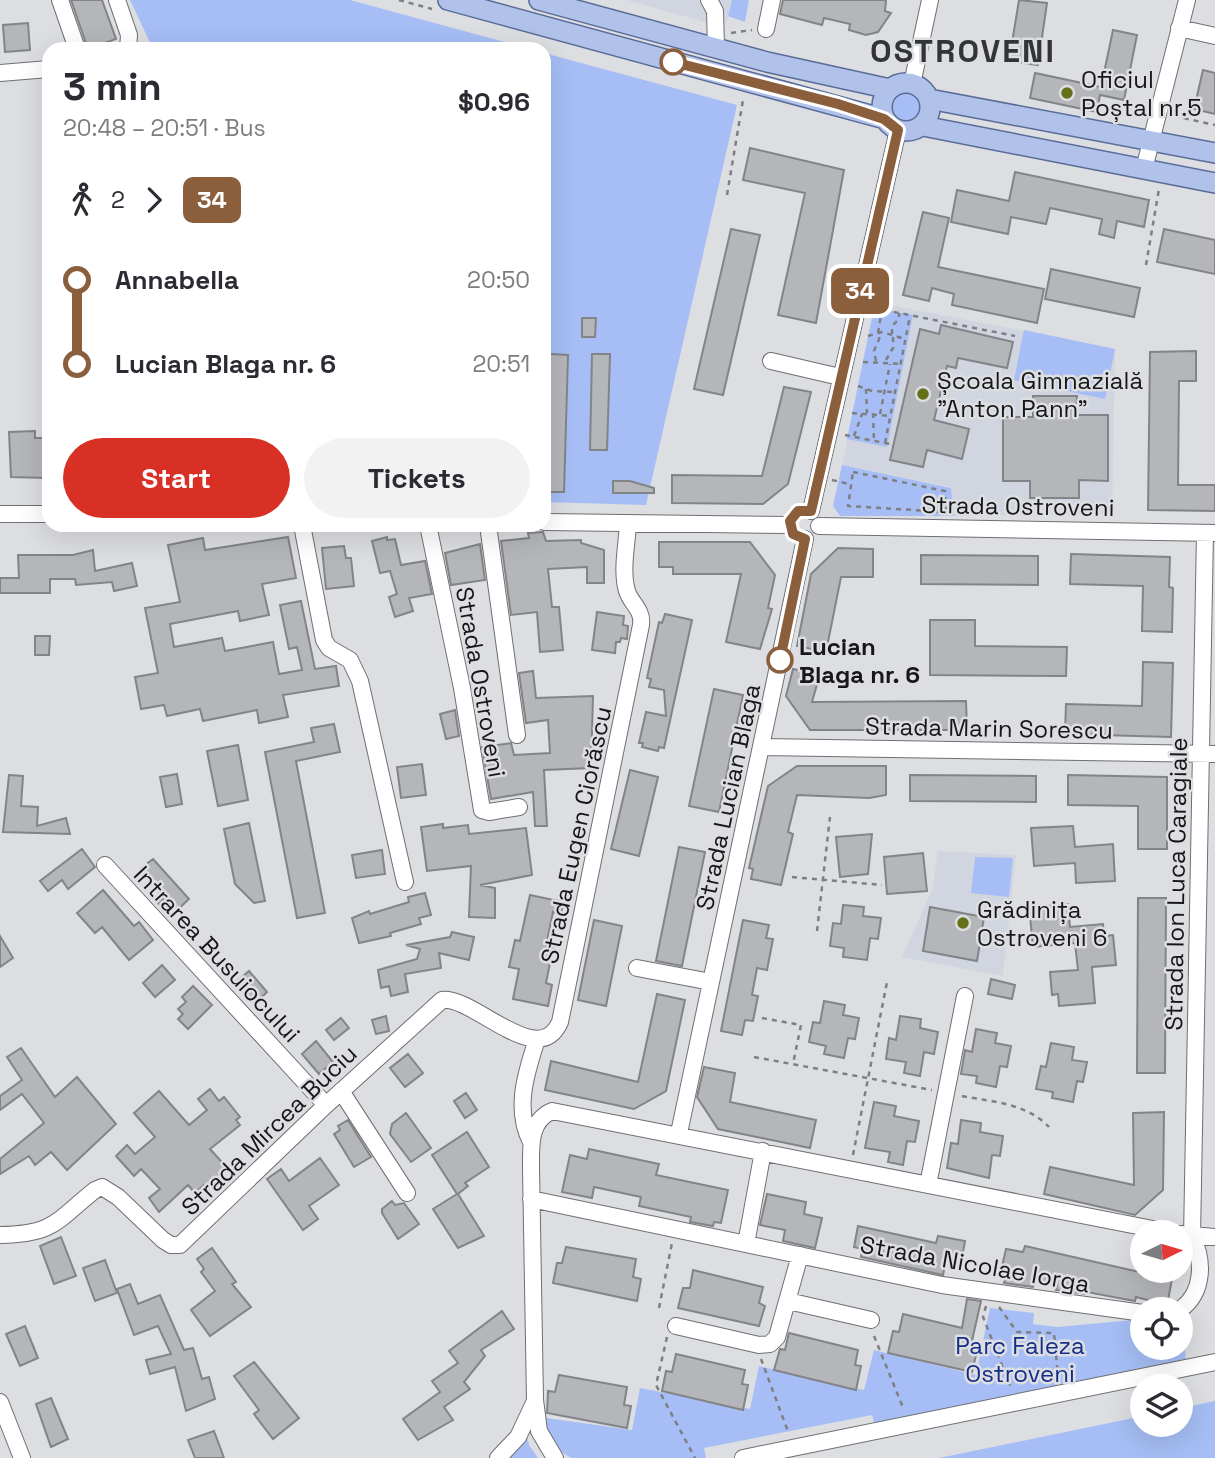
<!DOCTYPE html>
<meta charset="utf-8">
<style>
:root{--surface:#fff;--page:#f2f2f3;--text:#2b2b33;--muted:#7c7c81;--accent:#d93025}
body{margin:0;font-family:"Space Grotesk",sans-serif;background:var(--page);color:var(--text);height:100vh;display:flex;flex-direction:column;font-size:26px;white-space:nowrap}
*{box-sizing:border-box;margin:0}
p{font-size:23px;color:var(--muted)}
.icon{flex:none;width:38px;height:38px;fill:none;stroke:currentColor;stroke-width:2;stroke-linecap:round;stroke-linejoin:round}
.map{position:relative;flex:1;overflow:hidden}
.panel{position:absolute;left:42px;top:42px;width:509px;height:490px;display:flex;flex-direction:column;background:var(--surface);border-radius:21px;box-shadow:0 7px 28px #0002}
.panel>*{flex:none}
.badge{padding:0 14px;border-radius:10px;font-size:24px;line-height:46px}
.needle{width:46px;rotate:85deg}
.controls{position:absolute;left:1130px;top:1220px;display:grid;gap:14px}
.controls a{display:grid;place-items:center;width:63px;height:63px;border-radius:50%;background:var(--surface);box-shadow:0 7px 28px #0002;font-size:35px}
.map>.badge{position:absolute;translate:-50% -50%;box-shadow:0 0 0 4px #fff}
.legs{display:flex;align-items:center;gap:10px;height:77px;padding:0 21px;font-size:23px}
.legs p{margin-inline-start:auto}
.overview{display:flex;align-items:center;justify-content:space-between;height:119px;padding:0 21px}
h1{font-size:38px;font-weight:800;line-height:52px}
.primary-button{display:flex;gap:14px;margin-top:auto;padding:14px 21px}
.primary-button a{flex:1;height:80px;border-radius:42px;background:var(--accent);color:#fff;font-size:28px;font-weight:800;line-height:80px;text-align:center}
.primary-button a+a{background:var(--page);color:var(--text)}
ul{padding:0 21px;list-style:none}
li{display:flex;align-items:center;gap:24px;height:84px;font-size:26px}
li i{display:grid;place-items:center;width:10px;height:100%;margin:0 9px;background:currentColor}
li i::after{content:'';width:18px;height:18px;margin:-9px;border:5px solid;border-radius:50%;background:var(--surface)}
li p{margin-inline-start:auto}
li:first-child i{background:linear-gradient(#0000 50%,currentColor 0)}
li:last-child i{background:linear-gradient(currentColor 50%,#0000 0)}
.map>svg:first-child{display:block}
.built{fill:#d0d5e0}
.green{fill:#a6bef5}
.building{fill:#b5b6ba;stroke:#828487;stroke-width:2}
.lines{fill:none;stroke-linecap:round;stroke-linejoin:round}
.minor-casing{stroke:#6e6f72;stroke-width:18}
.major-casing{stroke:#596c97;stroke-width:22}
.path{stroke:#7e7f81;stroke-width:2.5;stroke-dasharray:5 5;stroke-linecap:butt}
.minor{stroke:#fff;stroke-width:16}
.major{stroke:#b1c2ea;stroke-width:19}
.line-1-casing{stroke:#fff;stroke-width:16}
.line-1{stroke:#8b5e3c;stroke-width:10}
.stop-1-dot{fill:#fff;stroke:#8b5e3c;stroke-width:3.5}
.poi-dot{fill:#667019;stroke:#dddee2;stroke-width:2.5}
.labels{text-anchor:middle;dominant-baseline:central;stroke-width:5;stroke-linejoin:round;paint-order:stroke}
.poi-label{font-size:24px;fill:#171718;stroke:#dddee2;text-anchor:start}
.street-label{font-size:24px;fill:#171718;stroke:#dddee2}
.stop-label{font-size:24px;font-weight:bold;fill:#171718;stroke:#dddee2;text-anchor:start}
.park-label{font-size:24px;fill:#152f89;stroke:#dddee2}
.district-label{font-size:32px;font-weight:bold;letter-spacing:2px;fill:#333437;stroke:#dddee2}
</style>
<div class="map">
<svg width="1215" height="1458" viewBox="0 0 1215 1458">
<rect width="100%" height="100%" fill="#dddee2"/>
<!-- built -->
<path class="built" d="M627 0H732L727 22H705Z
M875 302 1115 349 1112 514 954 516 951 487 842 465Z
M938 851 1016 855 1003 976 902 957 932 890Z"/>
<!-- green -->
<path class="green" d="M130 0H350L530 49H153Z
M732 0H749L745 22 728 16Z
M544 53 737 105 646 505 544 502Z
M893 107a13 13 0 1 1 26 0a13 13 0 1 1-26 0Z
M874 308 913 315 887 447 847 439Z
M1024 330 1115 349 1105 399 1014 380Z
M842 465 951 488 954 516H840L833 506Z
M975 857 1013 858 1009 897 971 893Z
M990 1308 1034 1313 1033 1324 1057 1327 1143 1319V1348H1181L1183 1315 1186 1365 875 1425 872 1415 704 1448 706 1458H572C554 1449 548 1438 546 1418L632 1430 640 1388 750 1409 759 1366 864 1390 874 1350 976 1375Z
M1215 1401V1458H939L1143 1416V1424H1181V1408Z
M526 1431 529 1445 538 1458H507Z"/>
<!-- building -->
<path class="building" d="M71 0H102L116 39 88 49Z
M783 0H886L885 11 891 13 878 32 866 35 849 30 850 24 824 18 822 25 780 14Z
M1019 0 1047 3 1038 65 1009 61Z
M28 23 30 50 5 52 3 25Z
M1113 30 1137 35 1124 100 1100 95 1097 112 1030 98 1035 73 1101 87Z
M1203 70 1215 73V114L1194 109Z
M750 148 844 170 816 323 778 315 805 193 743 180Z
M1015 172 1149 200 1144 227 1117 221 1114 238 1099 234 1102 219 1050 208 1046 224 1011 217 1008 234 951 222 957 190 1009 201Z
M923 212 949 218 938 267 1044 289 1037 323 952 305 954 294 932 288 929 301 903 295Z
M731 229 760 235 723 395 694 389Z
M1164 229 1215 240V274L1157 262Z
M1051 269 1140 288 1134 317 1045 299Z
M582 318H596L595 337H582Z
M941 325 1013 342 1007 368 958 358 956 368 947 366 934 420 969 429 962 459 927 450 923 467 890 460 920 329 939 334Z
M1196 351V381H1179L1178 485H1215V511L1148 510 1150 352Z
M550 354 568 355 564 492H547Z
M592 354H610L607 450H590Z
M784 387 811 392 788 484 763 504 672 503V475L762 476Z
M1033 396H1077L1076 415H1108V481L1079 480V498H1030V481H1003V417H1033Z
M35 431V438H49L47 478 11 477 9 432Z
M613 481H630L654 488V493H613Z
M543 532 546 541 581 540V543L604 550V583H587V567L548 569 552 607H559L563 650 540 652 537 612 511 615 501 541 529 538 528 533Z
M288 537 296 578 262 584 269 615 240 621 238 611 170 624 174 647 222 638 225 651 273 642 279 674 302 670 297 647 289 649 280 605 301 601 315 669 336 666 339 686 283 695 288 717 259 723 257 710 203 721 200 709 167 716 164 705 141 709 135 677 158 673 145 608 180 602 168 545 203 538 205 550Z
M387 537V540L395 539 401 565 425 561 432 594 409 598 413 611 395 617 389 597 397 594 390 571 380 573 372 541Z
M659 542H750L775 575 768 608 772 609 760 649 726 642 741 574H673V567H659Z
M480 544 485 580 451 585 445 553Z
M344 546 346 558H351L354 586 326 589 322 548Z
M838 548 873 549V577H841L826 652 797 646 811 574Z
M93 550 95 571 132 563 137 586 114 591 112 582 76 585 75 579H50V593H0V578H19L18 555H73Z
M1071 554 1170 557 1169 587 1173 588 1172 632 1142 631 1143 586 1070 584Z
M921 555 1038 556V585L921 584Z
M597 612 624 616 623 625 628 626 627 639 621 638 620 642H616L615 653 592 650Z
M665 614 692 620 664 748 659 747 658 751 642 747 643 743H639L646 712 666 716 664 690 649 687 651 679 647 678 659 622 662 623Z
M930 620H975V646L1067 647 1066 676 930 675Z
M35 636H50L49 655H35Z
M1143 662 1173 663 1171 737 1065 734 1066 704 1142 706Z
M793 669 820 674 812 702 966 701 967 730H810L786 696Z
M533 671 536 698 593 696 591 768 544 770 547 826H535L533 792 491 799 482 747 511 743 514 755 550 753 548 720 526 723 519 673Z
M714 689 743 695 719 812 689 806Z
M455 710 459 736 446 739 440 714Z
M334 724 340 752 296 761 325 913 297 918 265 752 314 742 311 728Z
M238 745 248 800 218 806 207 751Z
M422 764 426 795 401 798 397 767Z
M797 766H886V795L869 798 797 795 788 832 793 834 781 885 751 879 753 869 749 868 768 786Z
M630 770 658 777 639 856 611 849Z
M177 774 182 804 166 807 160 777Z
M9 775 23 776 21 806 38 807 37 826 66 818 70 834 3 832Z
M910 775 1036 776V802L910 801Z
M1068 775 1167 777V849H1138V806L1068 805Z
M249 823 265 901 254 903 235 884 224 829Z
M443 824V828L468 825 469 834 526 828 532 875 480 885 495 888V918L469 917 471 866 427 871 421 827Z
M1073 826 1075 847 1113 844 1115 881 1076 883 1075 863 1034 866 1031 828Z
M872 834 868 874 840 877 836 837Z
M679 847 705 852 682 966 656 961Z
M82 849 95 867 68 889 62 880 48 891 40 881Z
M382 850 385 874 356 878 352 855Z
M923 853 927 891 887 894 884 857Z
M153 859 189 899 171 916 158 903 164 898 141 868Z
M103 890 134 926 139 922 153 940 129 960 102 927 95 933 77 913Z
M425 893 431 915 419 918 421 924 390 933 391 936 359 943 352 918 369 911 370 914 409 902 408 897Z
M530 895 563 902 561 914 553 912 546 946 553 948 546 983 552 985 548 1006 513 999 519 969 509 967 515 940 520 941Z
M1138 898H1166L1165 1073H1137Z
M1068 904 1070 927 1103 924 1104 936 1113 935 1116 965 1092 967 1095 1003 1059 1006 1058 994 1052 995 1050 972 1078 970 1075 943 1033 947 1030 916H1037L1036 907Z
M843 905 864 907 863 916 881 918 878 939 870 938 867 960 843 957 844 948 830 946 833 923 841 924Z
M930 907 984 917 977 961 923 951Z
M594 920 622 926 606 1006 578 1000Z
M743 920 769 925 766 938 773 939 767 970 757 968 752 995 758 996 753 1021 745 1020 742 1035 721 1031Z
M452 932 474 937 469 960 439 953 441 968 405 974 408 992 391 996 389 986 381 988 378 970 417 959 420 949 406 945 450 937Z
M0 936 13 958 0 967Z
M162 965 175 980 155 997 143 983Z
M249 971 267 992 255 1004 236 982Z
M991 979 1015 985 1012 999 988 994Z
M193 986 212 1005 188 1029 178 1019 183 1014 178 1009 186 1002 182 997Z
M657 994 685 1000 666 1091 634 1109 545 1090 551 1061 638 1082Z
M824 1001 845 1005 843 1015 859 1018 855 1039 848 1038 844 1058 824 1054 826 1046 809 1042 813 1022 820 1023Z
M386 1016 389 1031 376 1034 372 1020Z
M900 1016 921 1019 920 1028 938 1032 934 1054 924 1052 920 1076 904 1073 906 1062 886 1059 889 1038 896 1040Z
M341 1018 349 1028 334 1040 326 1030Z
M976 1029 997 1033 995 1043 1011 1046 1007 1067 1000 1066 996 1087 976 1083 977 1076 961 1074 965 1050 972 1052Z
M316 1041 333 1062 319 1074 302 1054Z
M1051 1043 1074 1047 1072 1060 1087 1062 1083 1082 1077 1081 1073 1102 1052 1098 1053 1092 1036 1089 1041 1066 1046 1067Z
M21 1048 55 1097 77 1077 116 1124 67 1170 51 1152 35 1165 29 1156 0 1174V1159L44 1123 22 1094 0 1110V1096L22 1080 7 1057Z
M408 1054 423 1073 405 1087 390 1068Z
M704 1067 735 1073 730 1102 816 1120 810 1148 718 1129 697 1097Z
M210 1089 219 1101 224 1097 240 1117 236 1120 240 1125 210 1149 228 1169 206 1188 204 1185 195 1193 188 1185 159 1212 149 1198 160 1189 141 1169 134 1176 116 1156 127 1145 135 1154 155 1137 134 1113 159 1091 189 1125 207 1110 198 1099Z
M466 1093 477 1110 465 1118 454 1101Z
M874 1102 896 1106 894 1116 919 1121 915 1142 907 1141 903 1165 888 1162 890 1152 865 1148Z
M1164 1112 1163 1190 1135 1215 1044 1194 1050 1167 1134 1185 1133 1113Z
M406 1113 431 1148 411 1162 390 1134 392 1124Z
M348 1120 371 1157 354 1167 334 1134 340 1130 338 1126Z
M961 1120 981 1123 980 1132 1003 1136 1000 1156 992 1155 989 1178 947 1168 951 1143 958 1144Z
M467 1132 489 1167 465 1183 468 1186 458 1194 484 1236 458 1248 433 1209 457 1194 432 1155Z
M589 1149 659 1164 656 1175 728 1190 721 1223 714 1222 713 1226 690 1222 691 1217 639 1206 641 1197 594 1187 592 1198 562 1192 570 1155 587 1159Z
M320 1158 339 1185 309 1206 318 1219 303 1230 267 1179 281 1169 289 1181Z
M767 1194 806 1202 804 1214 822 1218 815 1248 783 1241 785 1230 760 1225Z
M392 1201 395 1205 404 1203 419 1224 398 1239 382 1213V1209Z
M858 1226 936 1243 938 1236 965 1241 960 1268 945 1265 943 1275 861 1257 862 1249 854 1247Z
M61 1237 76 1276 54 1284 40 1246Z
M1025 1246 1135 1271 1173 1274 1167 1305 1136 1297 1135 1301 1087 1292 1086 1294 1056 1290 1057 1285 1035 1280 1033 1287 1004 1283 1007 1272 1001 1271 1006 1249 1023 1252Z
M566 1247 636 1259 633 1277 641 1279 637 1301 553 1283 557 1263H562Z
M212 1248 236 1282 232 1284 251 1307 210 1336 191 1310 215 1291 201 1272 204 1269 197 1259Z
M105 1260 117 1293 95 1301 83 1268Z
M693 1270 763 1287 759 1303 765 1306 759 1326 678 1308 683 1288H690Z
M130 1284 138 1304 160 1295 184 1350 193 1348 202 1379 209 1377 215 1399 186 1411 175 1367 150 1374 146 1360 171 1354 158 1326 134 1335 117 1289Z
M967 1299 981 1301 971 1345 978 1347 972 1372 888 1353 893 1331 899 1332 903 1314 962 1328Z
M502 1311 514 1329 481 1350 485 1356 464 1382 470 1389 444 1407 453 1420 418 1440 403 1419 440 1392 432 1381 458 1363 449 1351Z
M25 1326 38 1358 20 1366 6 1334Z
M789 1333 858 1350 855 1365 861 1366 856 1390 774 1370 780 1349 785 1350Z
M676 1354 745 1370 742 1384 748 1385 743 1410 662 1391 666 1371 672 1372Z
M254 1362 299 1418 273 1439 254 1414 259 1410 234 1376Z
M559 1375 627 1387 624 1405 631 1406 627 1428 547 1413 548 1391 555 1392Z
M51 1398 68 1439 51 1447 36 1404Z
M214 1431 224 1458H195L188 1440Z"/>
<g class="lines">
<!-- minor casing -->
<g class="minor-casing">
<path id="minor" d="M60 0 77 49
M117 0 129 35 128 49
M709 0 715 11 716 48
M1179 28 1215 36
M766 29 772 0
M0 73 49 69
M912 84 930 0
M1144 169 1187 0
M771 361 840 377
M811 511 898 130
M0 514H49
M544 522 790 525
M302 525 324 640 329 648 350 660 360 681 405 882
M428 525 462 688 482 810 489 812 519 807
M488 525 517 735
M819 526 1215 533
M762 747 1215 754
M105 865 326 1105
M637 968 711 982
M341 1091 407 1193
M679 1133 805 539
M531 1142C514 1109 526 1073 537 1039
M928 1185 965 996
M531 1199 942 1285 1143 1313
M1181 1234 1215 1237
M0 1235C55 1234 56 1221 95 1190L102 1187 118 1197 163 1240 171 1245H180L326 1105 442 1000C474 996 538 1071 560 1022L641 625C643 609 631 604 627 591 621 571 627 544 628 524
M746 1244 763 1151
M788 1301 871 1320
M1181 1309C1204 1292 1204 1260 1192 1237L1205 533
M676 1326 759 1345 770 1344 777 1337 800 1255
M0 1402 22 1458
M498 1458 518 1437 534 1403
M555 1458 539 1431 535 1400 531 1168C531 1146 529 1121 552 1111L1168 1232
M743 1458 1215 1362"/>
</g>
<!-- major casing -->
<g class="major-casing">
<path id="major" d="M448 0 885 119
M539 0 767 62 890 89
M882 107a24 24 0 1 1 48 0a24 24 0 1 1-48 0Z
M929 99 1215 153
M923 126 1215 183"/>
</g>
<!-- path -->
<path class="path" d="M399 0 432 9
M731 33 752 30
M1174 116 1215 125
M727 195 743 100
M1146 265 1159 189
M874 308 1015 336
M878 333 882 309
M892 334V326L899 319V313
M868 336 882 332 905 339
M886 360 893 348V334
M876 361 874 351 882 332
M863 362 901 364
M858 386 872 391 895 392
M866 389 867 413
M852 413 890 416
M873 413 874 441
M880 414 890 364
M845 435 890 444
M854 436 862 414
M885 443 910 316
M853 472 945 491 946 512 848 506Z
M832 480 849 484
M792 877 882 885
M817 931 830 817
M762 1018 801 1025 793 1064
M754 1057 932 1090
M962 1096C993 1102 1026 1103 1049 1127
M853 1155 887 982
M986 1306 983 1317 1011 1388
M999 1307 1017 1332 1054 1333 1058 1377
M659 1308 672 1243
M874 1336 904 1410
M667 1337 656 1385 695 1458
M1181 1345 1182 1354
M761 1359 789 1434"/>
<!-- minor -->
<use href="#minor" class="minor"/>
<!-- major -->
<use href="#major" class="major"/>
</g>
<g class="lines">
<!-- line-1 casing -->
<g class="line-1-casing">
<path id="line-1" d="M673 62 838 104 884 119 898 130 811 511H798L790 521 793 534 805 539 780 660"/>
</g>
<!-- line-1 -->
<use href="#line-1" class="line-1"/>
</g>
<!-- markers -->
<g class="stop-1-dot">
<circle cx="673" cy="62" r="12"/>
<circle cx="780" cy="660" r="12"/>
</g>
<g class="poi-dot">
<circle cx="1067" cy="93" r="7"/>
<circle cx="923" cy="394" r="7"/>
<circle cx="963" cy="923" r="7"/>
</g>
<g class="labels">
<!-- poi labels -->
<g class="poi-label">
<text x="1081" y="79">Oficiul<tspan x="1081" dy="28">Poștal nr.5</tspan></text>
<text x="937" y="380">Școala Gimnazială<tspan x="937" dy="28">"Anton Pann"</tspan></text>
<text x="977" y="909">Grădinița<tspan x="977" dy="28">Ostroveni 6</tspan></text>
</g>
<!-- street labels -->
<g class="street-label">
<text transform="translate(1018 506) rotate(1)">Strada Ostroveni</text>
<text transform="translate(481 682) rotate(80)">Strada Ostroveni</text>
<text transform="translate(989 728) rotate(1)">Strada Marin Sorescu</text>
<text transform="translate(728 797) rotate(-78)">Strada Lucian Blaga</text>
<text transform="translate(576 835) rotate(-78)">Strada Eugen Ciorăscu</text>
<text transform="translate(1176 884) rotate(-89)">Strada Ion Luca Caragiale</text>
<text transform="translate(217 954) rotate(47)">Intrarea Busuiocului</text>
<text transform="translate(269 1130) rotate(-44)">Strada Mircea Buciu</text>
<text transform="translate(975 1264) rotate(10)">Strada Nicolae Iorga</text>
</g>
<!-- stop labels -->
<g class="stop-label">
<text x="799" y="646">Lucian<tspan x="799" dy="28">Blaga nr. 6</tspan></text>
</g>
<!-- park labels -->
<g class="park-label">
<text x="1020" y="1345">Parc Faleza<tspan x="1020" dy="28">Ostroveni</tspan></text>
</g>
<!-- district labels -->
<g class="district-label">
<text x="963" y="51">OSTROVENI</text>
</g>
</g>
</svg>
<div class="controls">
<a><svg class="needle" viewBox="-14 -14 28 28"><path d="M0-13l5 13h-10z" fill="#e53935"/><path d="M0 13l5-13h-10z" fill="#7c7c81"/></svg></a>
<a><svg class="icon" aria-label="locate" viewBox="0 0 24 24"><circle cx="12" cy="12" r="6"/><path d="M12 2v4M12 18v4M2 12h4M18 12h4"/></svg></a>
<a><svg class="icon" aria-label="layers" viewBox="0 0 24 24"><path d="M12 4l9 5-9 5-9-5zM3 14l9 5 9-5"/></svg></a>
</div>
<b class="badge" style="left:860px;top:291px;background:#8b5e3c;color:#fff">34</b>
<section class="panel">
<div class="overview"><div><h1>3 min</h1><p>20:48 – 20:51 · Bus</p></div><b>$0.96</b></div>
<div class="legs"><svg class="icon" aria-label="walk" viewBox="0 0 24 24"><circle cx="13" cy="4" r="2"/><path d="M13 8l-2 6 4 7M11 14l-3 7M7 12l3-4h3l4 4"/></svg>2<svg class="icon" aria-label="forward" viewBox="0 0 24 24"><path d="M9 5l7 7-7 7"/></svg><b class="badge" style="background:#8b5e3c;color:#fff">34</b></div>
<ul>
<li><i style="color:#8b5e3c"></i><b>Annabella</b><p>20:50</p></li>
<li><i style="color:#8b5e3c"></i><b>Lucian Blaga nr. 6</b><p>20:51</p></li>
</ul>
<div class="primary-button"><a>Start</a><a>Tickets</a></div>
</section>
</div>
